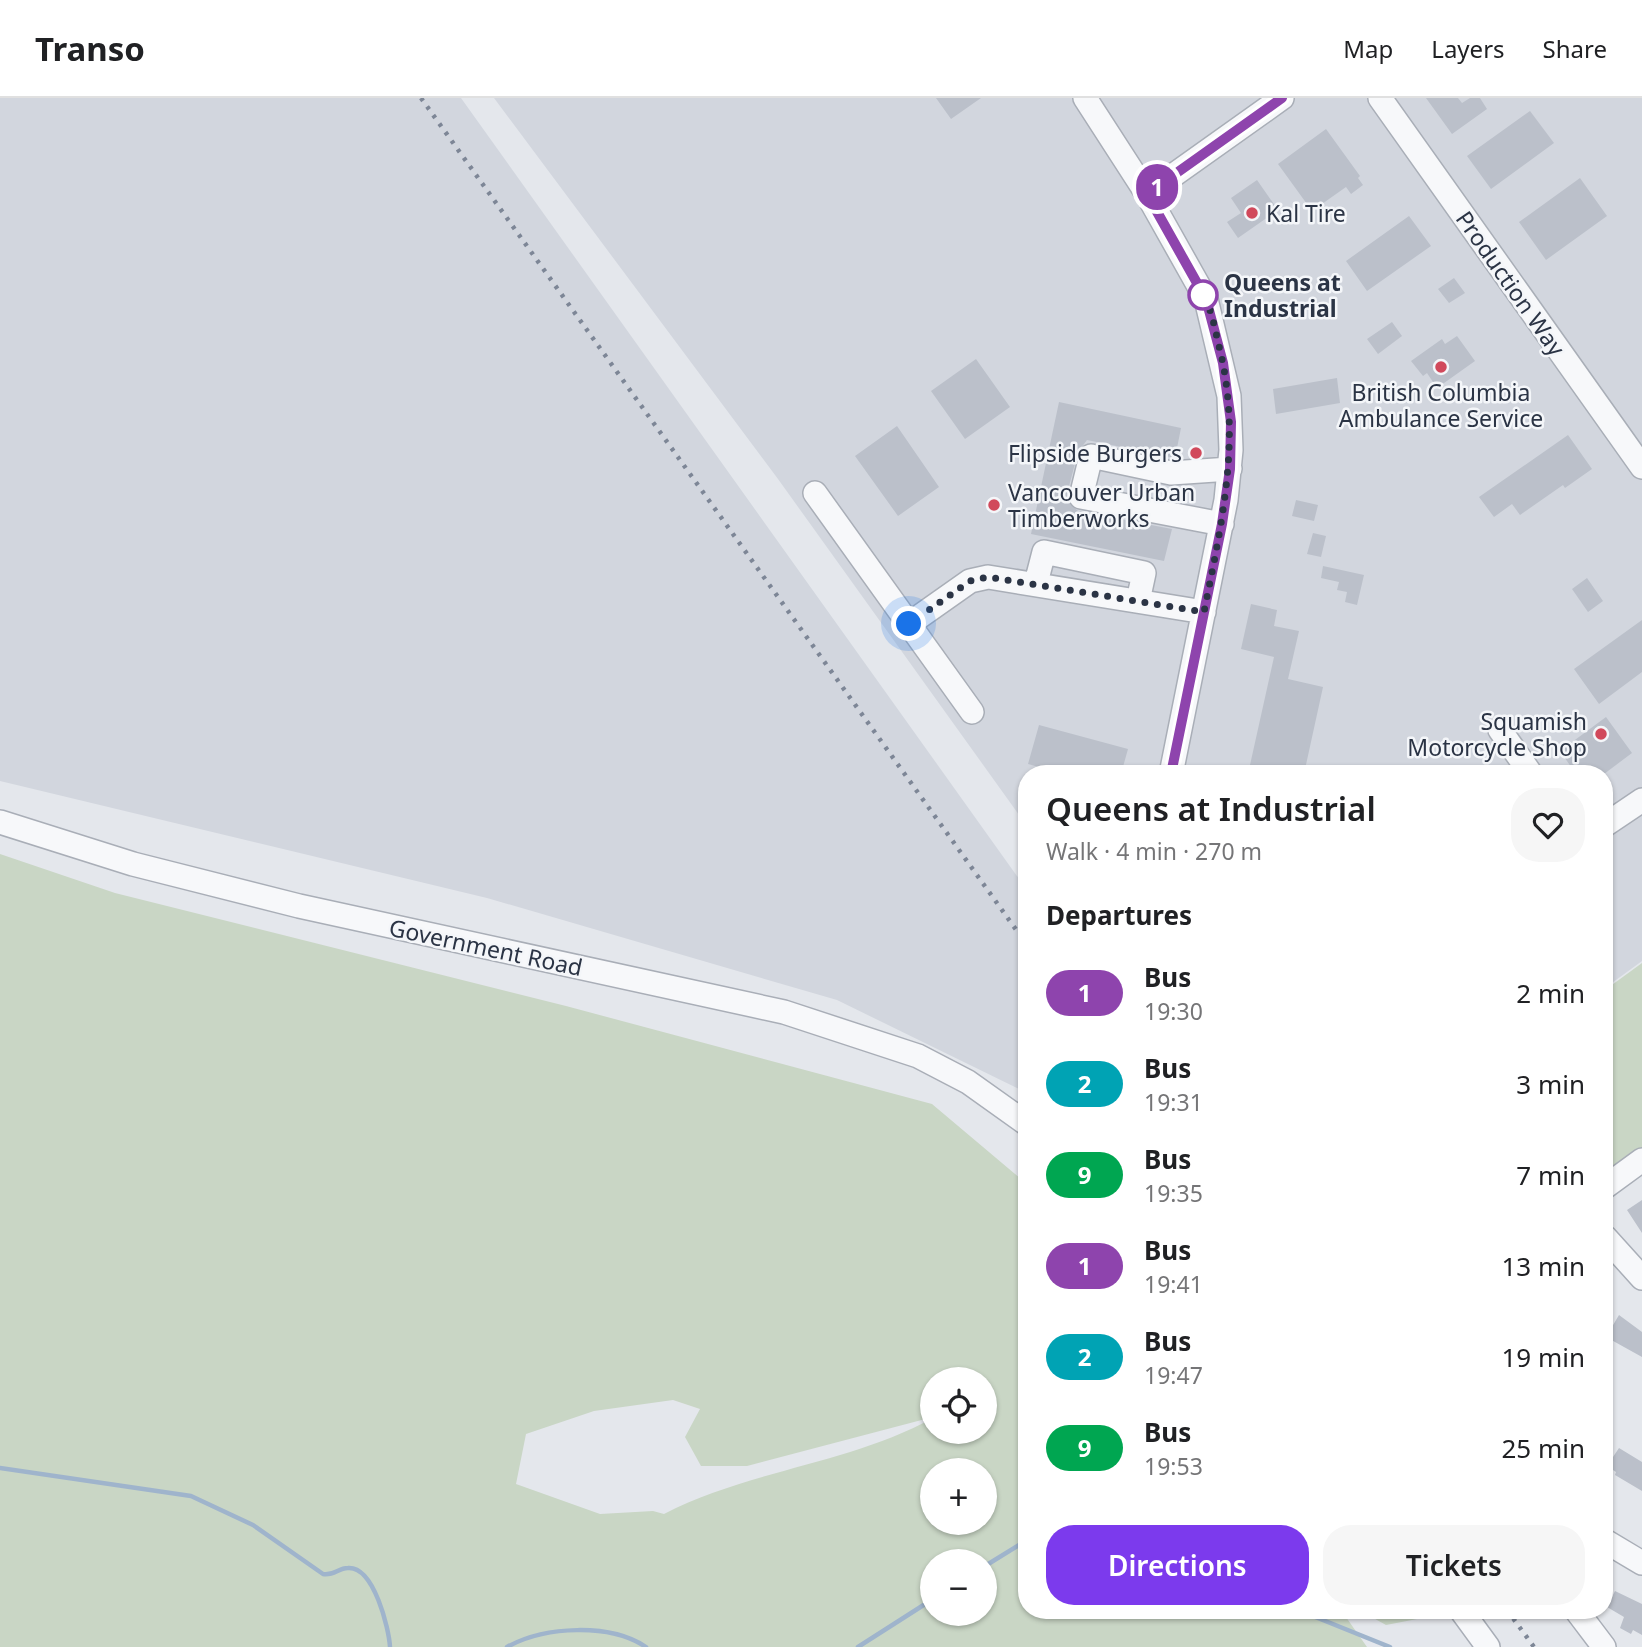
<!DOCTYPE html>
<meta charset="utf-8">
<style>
:root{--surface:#fff;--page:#f6f6f6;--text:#202124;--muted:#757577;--line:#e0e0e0;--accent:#7c3aed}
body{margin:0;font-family:"Noto Sans",sans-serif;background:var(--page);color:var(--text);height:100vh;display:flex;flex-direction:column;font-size:26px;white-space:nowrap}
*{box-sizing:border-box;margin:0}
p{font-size:23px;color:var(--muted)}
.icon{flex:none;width:38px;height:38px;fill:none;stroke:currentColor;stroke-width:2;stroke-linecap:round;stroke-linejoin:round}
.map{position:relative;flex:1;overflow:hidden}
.drawer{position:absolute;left:1018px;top:667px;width:595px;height:854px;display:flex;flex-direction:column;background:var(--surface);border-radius:28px;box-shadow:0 2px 5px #0004}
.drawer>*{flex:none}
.badge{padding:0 14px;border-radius:23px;font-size:24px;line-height:46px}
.controls{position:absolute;left:920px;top:1269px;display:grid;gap:14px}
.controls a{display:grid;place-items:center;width:77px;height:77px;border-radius:50%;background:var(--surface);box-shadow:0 2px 5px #0004;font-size:35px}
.you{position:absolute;width:35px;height:35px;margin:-18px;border:5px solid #fff;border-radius:50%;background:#1a73e8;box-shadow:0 0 0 10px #1a73e833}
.map>.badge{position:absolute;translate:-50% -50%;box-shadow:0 0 0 4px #fff}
h2{padding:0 28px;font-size:26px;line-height:63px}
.round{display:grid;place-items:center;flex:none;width:74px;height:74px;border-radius:28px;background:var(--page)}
.summary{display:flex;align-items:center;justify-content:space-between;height:119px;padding:0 28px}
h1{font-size:33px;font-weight:600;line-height:52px}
.button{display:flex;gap:14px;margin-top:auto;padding:14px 28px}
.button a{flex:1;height:80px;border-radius:28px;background:var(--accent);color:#fff;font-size:28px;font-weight:600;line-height:80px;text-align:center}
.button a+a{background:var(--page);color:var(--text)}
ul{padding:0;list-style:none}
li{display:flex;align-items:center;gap:21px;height:91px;padding:0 28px}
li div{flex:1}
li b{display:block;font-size:26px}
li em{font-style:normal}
li .badge{min-width:77px;font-weight:700;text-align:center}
header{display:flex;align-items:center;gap:42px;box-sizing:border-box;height:98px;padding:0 35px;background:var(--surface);border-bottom:2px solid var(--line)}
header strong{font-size:33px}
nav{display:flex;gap:38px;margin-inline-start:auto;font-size:24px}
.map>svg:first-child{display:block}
.built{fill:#d2d6de}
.green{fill:#c9d6c5;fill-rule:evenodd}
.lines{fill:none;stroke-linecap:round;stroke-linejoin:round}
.stream{stroke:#9fb4cc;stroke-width:4.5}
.building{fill:#bbc0ca}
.minor-casing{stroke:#a9aeb7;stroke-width:26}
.minor{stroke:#f7f8fa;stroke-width:23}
.rail{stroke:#7d8696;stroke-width:4.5;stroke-dasharray:3.5 7;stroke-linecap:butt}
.line-casing{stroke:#fff;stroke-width:16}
.line{stroke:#8e44ad;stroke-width:10}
.walk{stroke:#2b3445;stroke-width:7;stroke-dasharray:0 12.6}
.poi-dot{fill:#d1495b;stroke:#f4f6f9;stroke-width:2.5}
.stop-dot{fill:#fff;stroke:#8e44ad;stroke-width:3.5}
.labels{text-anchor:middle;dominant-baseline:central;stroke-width:5;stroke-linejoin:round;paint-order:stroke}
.poi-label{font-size:23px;fill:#2b3445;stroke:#f4f6f9;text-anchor:start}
.stop-label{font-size:23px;font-weight:bold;fill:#2b3445;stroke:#f4f6f9;text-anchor:start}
.street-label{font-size:23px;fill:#2b3445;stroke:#f4f6f9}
</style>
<header>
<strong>Transo</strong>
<nav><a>Map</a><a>Layers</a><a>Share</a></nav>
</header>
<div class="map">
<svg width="1642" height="1549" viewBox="0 0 1642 1549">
<rect width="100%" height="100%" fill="#e4e7ec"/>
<!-- built -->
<path class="built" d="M0 0H461L1027 792V995L837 902 487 800 0 683Z
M494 0H1642V863L1605 890V676H1027V728L778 381Z"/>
<!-- green -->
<path class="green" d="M0 756 115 795 566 908 932 1006 1027 1086V1512H1341L1367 1549H0ZM933 1281H985V1334H933V1320C849 1366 749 1372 664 1416L653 1413 600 1416 516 1386 526 1336 594 1313 673 1302 700 1311 685 1339 701 1368H747L933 1319ZM933 1372H985V1424H933ZM933 1463H985V1516H933Z
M1642 865V1049L1605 1077V892Z
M1359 1512H1440L1443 1516 1386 1527Z"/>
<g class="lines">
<!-- stream -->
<path class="stream" d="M0 1370 191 1398 253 1427 323 1476C334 1478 338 1470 348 1470 374 1468 389 1531 390 1549
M985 1468 1027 1442
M1298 1512 1390 1549
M507 1549C545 1528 610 1525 646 1549
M858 1549 933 1501"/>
</g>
<!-- building -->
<path class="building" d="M936 0H981L951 21Z
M1426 0H1458L1462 5 1470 0H1480L1487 11 1452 36Z
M1530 13 1554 45 1491 91 1467 58Z
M1326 31 1360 78 1358 80 1363 87 1351 96 1346 89 1312 113 1278 66Z
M1580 80 1607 118 1546 162 1519 124Z
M1257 82 1278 112 1238 140 1227 124 1241 115 1231 100Z
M1409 118 1431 148 1367 193 1346 163Z
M1454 180 1465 195 1449 205 1438 191Z
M1392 224 1402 238 1378 256 1367 241Z
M1457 238 1475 263 1437 290 1427 275 1423 278 1411 263 1442 241 1445 246Z
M976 261 1010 309 965 341 931 293Z
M1337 280 1340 305 1276 316 1273 291Z
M1059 304 1181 330 1175 360 1087 342 1078 354 1067 396 1068 404 1078 413 1172 431 1164 463 1031 436Z
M897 328 939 389 898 418 855 358Z
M1568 337 1592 371 1565 390 1563 387 1520 417 1512 406 1494 419 1479 399Z
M1296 402 1318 407 1314 423 1292 418Z
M1313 435 1326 438 1321 459 1307 456Z
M1323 468 1364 477 1357 507 1345 504 1347 494 1337 492 1339 484 1321 480Z
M1587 480 1603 503 1588 514 1572 491Z
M1251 506 1277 512 1274 528 1299 533 1288 581 1323 589 1304 676H1248L1274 559 1241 551Z
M1642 522V574L1599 606 1574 571Z
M1606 619 1632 655 1604 676H1576L1560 653Z
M1039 627 1128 651 1121 676H1064L1028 666Z
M1642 1102V1135L1627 1112Z
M1619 1217 1642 1234V1259L1606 1239Z
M1619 1350 1642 1364V1393L1615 1377 1616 1374 1607 1368Z
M1615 1493 1642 1506V1537L1633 1532 1631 1536 1620 1530 1624 1519 1607 1509Z"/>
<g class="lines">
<!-- minor casing -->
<g class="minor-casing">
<path id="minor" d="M1085 0 1147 96 1206 201 1229 298 1231 352 1226 402 1171 676
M1380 0 1642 369
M1147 96 1282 0
M815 395 972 614
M1222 426 1081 399 1091 358 1171 375 1230 371
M1036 485 1044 454 1144 475 1138 503
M909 526 970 483 988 479 1204 514
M1500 632 1531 676
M0 724 133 766 299 808 784 914 918 958 968 984 1027 1026
M1605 727 1642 702
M1605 1089 1642 1062
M1605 1139 1642 1180
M1605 1443 1642 1465
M1461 1512 1488 1549
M1576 1512 1604 1549"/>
</g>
<!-- minor -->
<use href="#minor" class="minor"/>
<!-- rail -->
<path class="rail" d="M421 0 1027 847
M1507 1512 1534 1549"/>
</g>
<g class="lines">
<!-- line casing -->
<g class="line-casing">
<path id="line" d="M1171 676 1222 426 1230 371 1231 324 1223 265 1206 201 1147 96 1282 0"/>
</g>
<!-- line -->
<use href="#line" class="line"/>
<!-- walk -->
<path class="walk" d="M909 526 970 483 988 479 1204 514C1222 424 1242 339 1219 248 1215 232 1212 211 1203 197"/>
</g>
<!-- markers -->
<g class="poi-dot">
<circle cx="1252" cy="115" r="7"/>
<circle cx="1441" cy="269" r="7"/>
<circle cx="1196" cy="355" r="7"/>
<circle cx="994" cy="407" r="7"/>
<circle cx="1601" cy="636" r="7"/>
</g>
<circle class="stop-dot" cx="1203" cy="197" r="14"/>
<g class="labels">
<!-- poi labels -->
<g class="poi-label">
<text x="1266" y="115">Kal Tire</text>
<text x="1441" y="294" text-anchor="middle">British Columbia<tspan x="1441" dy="26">Ambulance Service</tspan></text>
<text x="1182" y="355" text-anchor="end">Flipside Burgers</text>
<text x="1008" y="394">Vancouver Urban<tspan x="1008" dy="26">Timberworks</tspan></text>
<text x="1587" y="623" text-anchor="end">Squamish<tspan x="1587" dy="26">Motorcycle Shop</tspan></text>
</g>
<!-- stop labels -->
<g class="stop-label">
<text x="1224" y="184">Queens at<tspan x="1224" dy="26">Industrial</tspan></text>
</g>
<!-- street labels -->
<g class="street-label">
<text transform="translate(1511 185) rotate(55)">Production Way</text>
<text transform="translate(486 849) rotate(12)">Government Road</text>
</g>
</g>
</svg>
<div class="controls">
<a><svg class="icon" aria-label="locate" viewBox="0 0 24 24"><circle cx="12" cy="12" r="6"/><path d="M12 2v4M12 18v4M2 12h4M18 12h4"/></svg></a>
<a>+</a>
<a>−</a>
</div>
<div class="you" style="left:909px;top:526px"></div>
<b class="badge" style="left:1157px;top:89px;background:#8e44ad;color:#fff">1</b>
<section class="drawer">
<div class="summary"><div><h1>Queens at Industrial</h1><p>Walk · 4 min · 270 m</p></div><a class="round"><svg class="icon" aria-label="heart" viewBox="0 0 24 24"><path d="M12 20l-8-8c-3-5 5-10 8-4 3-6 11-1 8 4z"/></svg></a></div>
<h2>Departures</h2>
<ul>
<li><span class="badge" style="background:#8e44ad;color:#fff">1</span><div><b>Bus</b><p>19:30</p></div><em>2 min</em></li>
<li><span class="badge" style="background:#00a3b4;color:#fff">2</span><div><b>Bus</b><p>19:31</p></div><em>3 min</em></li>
<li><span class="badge" style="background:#00a651;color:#fff">9</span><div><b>Bus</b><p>19:35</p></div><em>7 min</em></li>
<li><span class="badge" style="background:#8e44ad;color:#fff">1</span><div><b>Bus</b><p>19:41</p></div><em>13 min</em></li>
<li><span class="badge" style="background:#00a3b4;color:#fff">2</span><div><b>Bus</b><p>19:47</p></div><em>19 min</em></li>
<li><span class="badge" style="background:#00a651;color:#fff">9</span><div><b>Bus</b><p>19:53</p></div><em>25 min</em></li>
</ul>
<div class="button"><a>Directions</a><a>Tickets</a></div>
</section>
</div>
